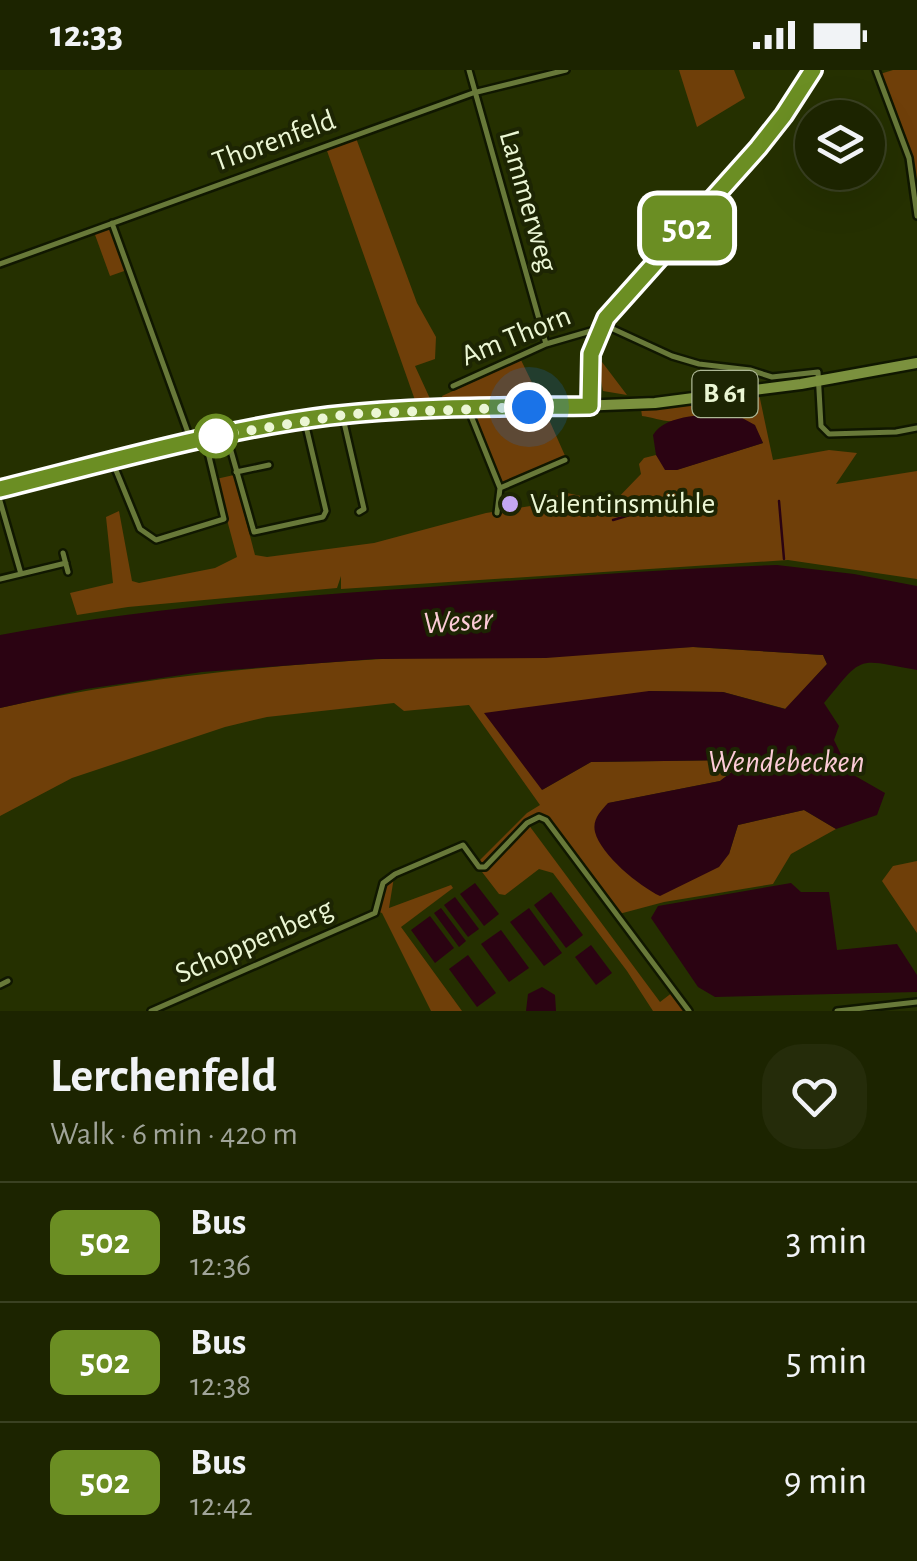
<!DOCTYPE html>
<meta charset="utf-8">
<style>
:root{--surface:#1c2400;--page:#252c0a;--text:#f1f3f6;--muted:#a0a499;--line:#3a4122}
body{margin:0;font-family:"Alegreya Sans",sans-serif;background:var(--page);color:var(--text);height:100vh;display:flex;flex-direction:column;font-size:38px;white-space:nowrap}
*{box-sizing:border-box;margin:0}
p{font-size:32px;color:var(--muted)}
.icon{flex:none;width:55px;height:55px;fill:none;stroke:currentColor;stroke-width:2;stroke-linecap:round;stroke-linejoin:round}
.map{position:relative;height:941px;overflow:hidden}
.side{display:flex;flex-direction:column;background:var(--surface);flex:1}
.side>*{flex:none}
.badge{padding:0 20px;border-radius:15px;font-size:35px;line-height:65px}
.controls{position:absolute;left:795px;top:30px;display:grid;gap:20px}
.controls a{display:grid;place-items:center;width:90px;height:90px;border-radius:50%;background:var(--surface);box-shadow:0 10px 40px #0002,0 0 0 2px var(--line);font-size:50px}
.you{position:absolute;width:50px;height:50px;margin:-25px;border:8px solid #fff;border-radius:50%;background:#1a73e8;box-shadow:0 0 0 15px #1a73e833}
.map>.badge{position:absolute;translate:-50% -50%;box-shadow:0 0 0 5px #fff}
.round{display:grid;place-items:center;flex:none;width:105px;height:105px;border-radius:40px;background:var(--page)}
.headline{display:flex;align-items:center;justify-content:space-between;height:170px;padding:0 50px}
h1{font-size:48px;font-weight:700;line-height:75px}
ul{padding:0;list-style:none}
li{display:flex;align-items:center;gap:30px;height:120px;padding:0 50px;border-top:2px solid var(--line)}
li div{flex:1}
li b{display:block;font-size:38px}
li em{font-style:normal}
li .badge{min-width:110px;font-weight:700;text-align:center}
.status{display:flex;justify-content:space-between;align-items:center;height:70px;padding:0 50px;background:var(--surface);direction:ltr}
.status svg{height:28px;fill:currentColor}
.map>svg:first-child{display:block}
.green{fill:#6f3f09}
.water{fill:#2b0312}
.lines{fill:none;stroke-linecap:round;stroke-linejoin:round}
.stream{stroke:#2b0312;stroke-width:2.5}
.street-casing{stroke:#101700;stroke-width:10}
.secondary-casing{stroke:#101700;stroke-width:12}
.primary-casing{stroke:#101700;stroke-width:15}
.street{stroke:#687939;stroke-width:5}
.secondary{stroke:#72853b;stroke-width:8}
.primary{stroke:#7b913e;stroke-width:10}
.line-casing{stroke:#fff;stroke-width:22}
.line{stroke:#6b8e23;stroke-width:15}
.walk{stroke:#ebf6d4;stroke-width:10;stroke-dasharray:0 18}
.stop-dot{fill:#fff;stroke:#6b8e23;stroke-width:5}
.poi-dot{fill:#c4a7f1;stroke:#1d2503;stroke-width:4}
.labels{text-anchor:middle;dominant-baseline:central;stroke-width:8;stroke-linejoin:round;paint-order:stroke}
.shield{fill:#1d2503;stroke:#adb795;stroke-width:2.5}
.shield-label{font-size:28px;font-weight:bold;fill:#ebf6d4}
.street-label{font-size:30px;fill:#ebf6d4;stroke:#1d2503}
.poi-label{font-size:30px;fill:#ebf6d4;stroke:#1d2503;text-anchor:start}
.water-label{font-size:32px;font-style:italic;fill:#fccbd7;stroke:#1d2503}
</style>
<div class="status"><b>12:33</b><svg viewBox="0 0 49 12"><path d="M0 12V9h3v3zM5 12V6h3v6zM10 12V3h3v9zM15 12V0h3v12zM26 1h20v11H26zM47 4h2v5h-2z"/></svg></div>
<div class="map">
<svg width="917" height="941" viewBox="0 0 917 941">
<rect width="100%" height="100%" fill="#253000"/>
<!-- green -->
<path class="green" d="M679 0H734L745 28 697 57Z
M893 0H917V121L913 91 880 4Z
M356 68 417 233 436 267 435 289 415 296 432 333H416L326 78Z
M111 155 127 200 110 206 94 162Z
M521 290 539 327 443 329 442 326Z
M597 291 602 292 627 325 603 321Z
M759 324 773 390 829 380 857 383 836 414 917 401V509L788 490 341 519V506L337 518 128 537 77 545 70 523 113 513 106 447 119 441 132 511 139 513 215 498 237 487 216 409 234 405 255 485 267 487 374 473 486 443 537 435V431L567 423 613 433 641 404 639 394 644 388 656 385 676 400 763 373C745 330 709 348 673 351 664 352 652 347 642 346L641 339Z
M473 345H547L566 388 505 415 500 413Z
M693 577 823 585 827 594 786 639 723 622 649 621 542 720 591 692 736 690 733 701 720 711 609 733 729 784 738 755 804 740 836 759 791 784 773 814 664 832 619 844 548 748C522 742 501 779 485 795L476 794 527 743 540 735 469 635 404 641 394 633 267 647 225 657 72 708 0 746V638C228 587 461 585 693 577Z
M528 754 660 932 673 922 688 941H653L627 901 553 803 539 799 505 825 499 824 479 798 491 795Z
M917 791V863L882 811 893 796Z
M394 807 389 838 451 815 453 818 401 857 462 941H431L382 843 379 842 384 813Z"/>
<!-- water -->
<path class="water" d="M733 343 755 355 763 373 677 400H665L656 385 653 365C666 343 710 345 733 343Z
M777 495 854 504 917 516V600C856 589 864 584 824 633L839 656 834 670 850 703 885 723 877 745 836 759 804 740 738 755 729 784 719 797 660 826C639 816 601 785 595 762 592 749 601 741 608 733L720 711 733 701 736 690 591 692 542 720 484 643 649 621 723 622 785 639 827 594 823 585 693 577 546 588 375 589 202 602 86 619 0 638V565C142 538 285 527 429 517 545 508 661 499 777 495Z
M475 813 499 844 484 856 460 824Z
M791 813 801 822H829L837 880 897 874 917 905V922L715 927 698 917 651 848 658 836Z
M551 822 583 865 566 878 534 835Z
M455 827 479 859 468 867 444 835Z
M441 838 466 871 459 877 434 843Z
M529 838 562 883 544 896 510 852Z
M430 846 454 878 435 893 411 860Z
M501 860 529 898 509 912 481 874Z
M591 875 612 903 596 915 575 887Z
M468 885 496 923 477 937 449 899Z
M542 917 555 925 556 941H526L528 924Z"/>
<g class="lines">
<!-- stream -->
<path class="stream" d="M779 431 784 489
M613 450 650 439"/>
<!-- street casing -->
<g class="street-casing">
<path id="street" d="M469 0 546 274
M876 0 909 88 917 146
M112 153 191 371
M0 194 473 23 566 0
M453 316 546 274 601 258H611L672 286 699 294 750 300 772 307 818 302 821 356 829 364 896 362 917 358
M469 341 500 418 497 443
M343 348 364 439 359 442
M227 367 254 462 323 447 326 441 305 352
M113 393 140 459 156 470 224 449 205 370
M236 402 269 395
M500 418 565 390
M0 431 21 504
M63 483 68 502
M0 509 66 493
M0 915 8 911
M151 941 375 843 383 813 395 804 463 775 479 797H485L527 753 539 747 546 750 689 941
M837 941 917 932"/>
</g>
<!-- secondary casing -->
<g class="secondary-casing">
<path id="secondary" d="M590 336 591 284 606 248 758 78 784 45 813 0"/>
</g>
<!-- primary casing -->
<g class="primary-casing">
<path id="primary" d="M0 419 191 371 326 346 655 333 801 314 917 293"/>
</g>
<!-- street -->
<use href="#street" class="street"/>
<!-- secondary -->
<use href="#secondary" class="secondary"/>
<!-- primary -->
<use href="#primary" class="primary"/>
</g>
<g class="lines">
<!-- line casing -->
<g class="line-casing">
<path id="line" d="M0 419C109 392 218 360 329 346 415 336 504 337 590 336L591 284 606 248 758 78 784 45 813 0"/>
</g>
<!-- line -->
<use href="#line" class="line"/>
<!-- walk -->
<path class="walk" d="M216 366 350 344 529 337"/>
</g>
<!-- markers -->
<circle class="stop-dot" cx="216" cy="366" r="20"/>
<circle class="poi-dot" cx="510" cy="434" r="10"/>
<g class="labels">
<!-- shield labels -->
<rect class="shield" x="692.5" y="301" width="65" height="46" rx="8"/>
<g class="shield-label">
<text x="725" y="324">B 61</text>
</g>
<!-- street labels -->
<g class="street-label">
<text transform="translate(274 71) rotate(-20)">Thorenfeld</text>
<text transform="translate(528 131) rotate(74)">Lammerweg</text>
<text transform="translate(516 266) rotate(-22)">Am Thorn</text>
<text transform="translate(254 871) rotate(-24)">Schoppenberg</text>
</g>
<!-- poi labels -->
<g class="poi-label">
<text x="530" y="434">Valentinsmühle</text>
</g>
<!-- water labels -->
<g class="water-label">
<text transform="translate(458 551) rotate(-4)">Weser</text>
<text x="786" y="692">Wendebecken</text>
</g>
</g>
</svg>
<div class="controls">
<a><svg class="icon" aria-label="layers" viewBox="0 0 24 24"><path d="M12 4l9 5-9 5-9-5zM3 14l9 5 9-5"/></svg></a>
</div>
<div class="you" style="left:529px;top:337px"></div>
<b class="badge" style="left:687px;top:158px;background:#6b8e23;color:#fff">502</b>
</div>
<section class="side">
<div class="headline"><div><h1>Lerchenfeld</h1><p>Walk · 6 min · 420 m</p></div><a class="round"><svg class="icon" aria-label="heart" viewBox="0 0 24 24"><path d="M12 20l-8-8c-3-5 5-10 8-4 3-6 11-1 8 4z"/></svg></a></div>
<ul>
<li><span class="badge" style="background:#6b8e23;color:#fff">502</span><div><b>Bus</b><p>12:36</p></div><em>3 min</em></li>
<li><span class="badge" style="background:#6b8e23;color:#fff">502</span><div><b>Bus</b><p>12:38</p></div><em>5 min</em></li>
<li><span class="badge" style="background:#6b8e23;color:#fff">502</span><div><b>Bus</b><p>12:42</p></div><em>9 min</em></li>
</ul>
</section>
